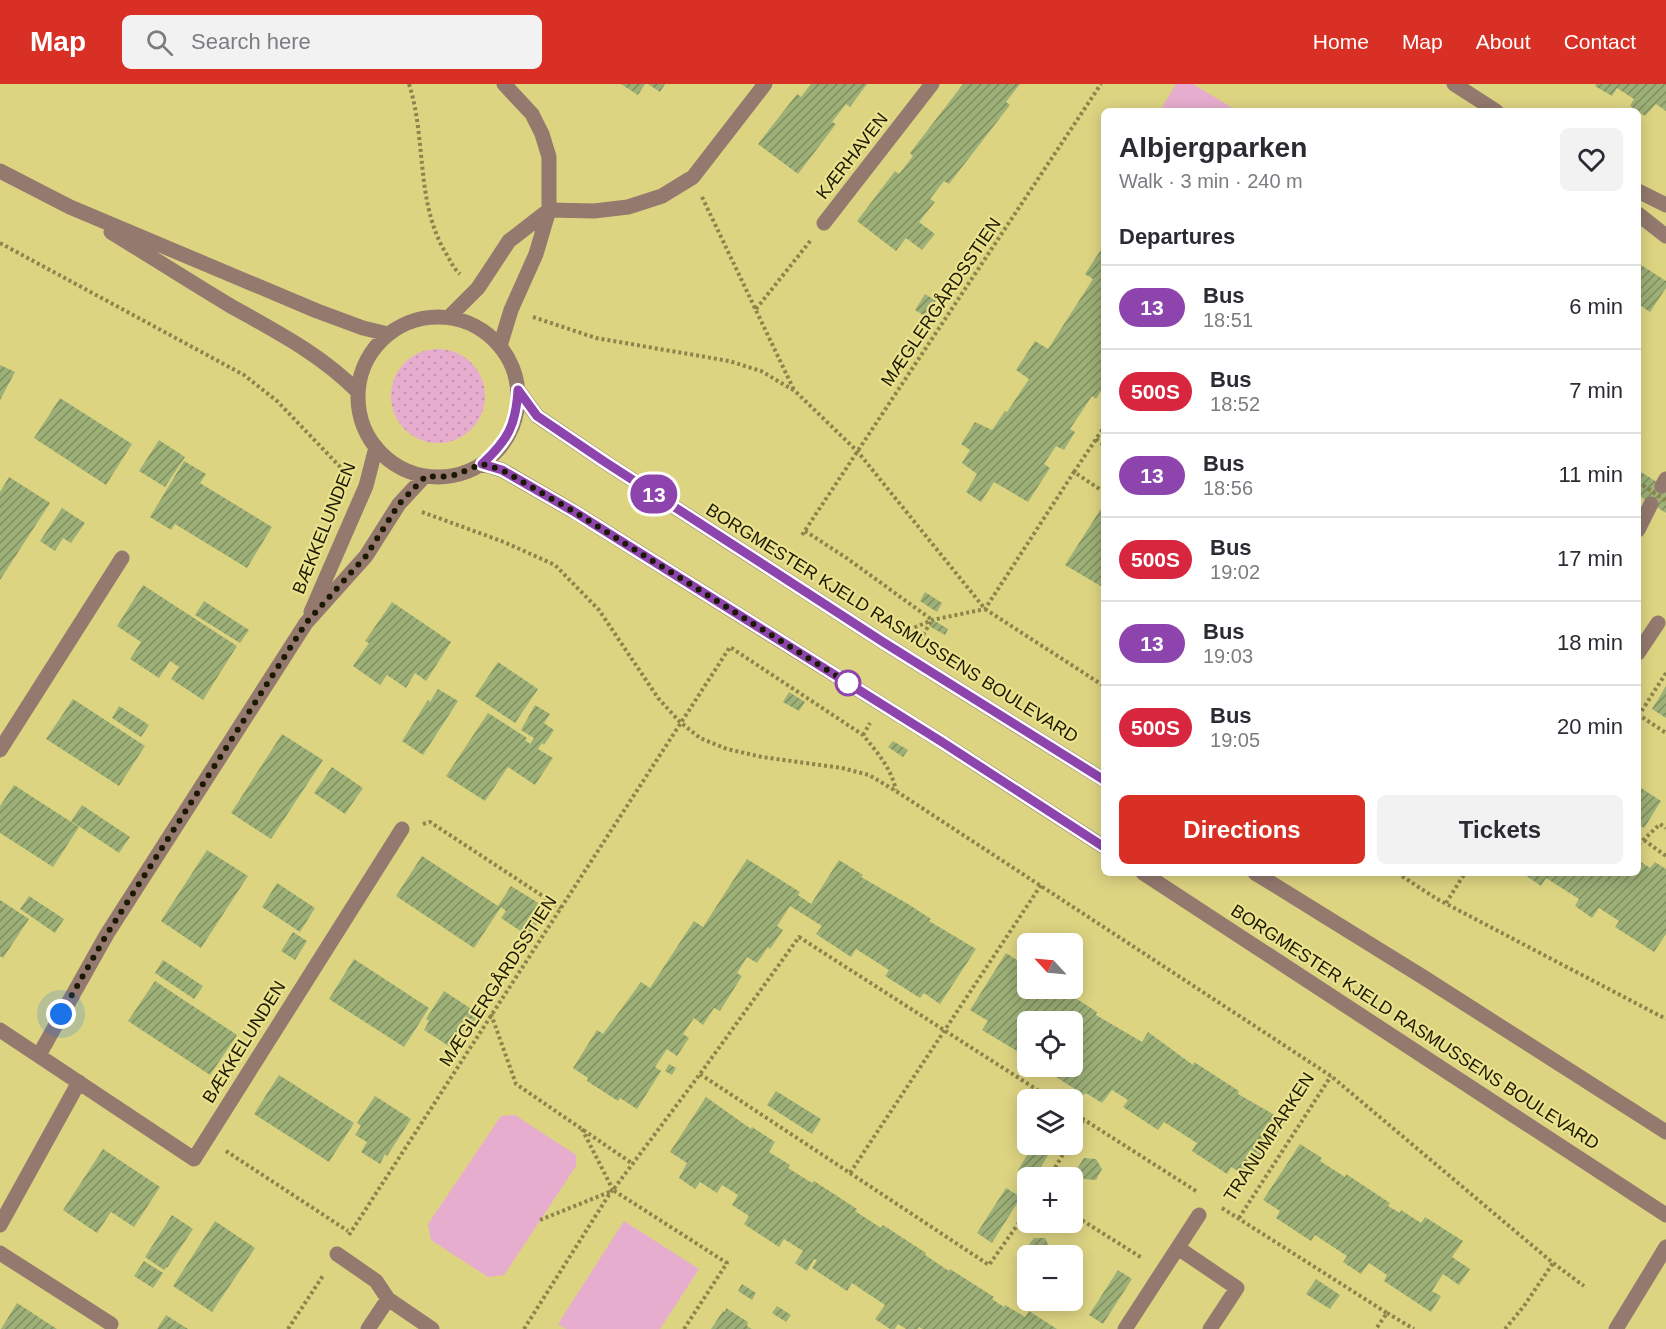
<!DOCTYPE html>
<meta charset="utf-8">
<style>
:root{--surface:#fff;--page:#f2f2f3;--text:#2b2b33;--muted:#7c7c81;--line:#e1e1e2;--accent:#d93025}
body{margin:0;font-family:Arial,sans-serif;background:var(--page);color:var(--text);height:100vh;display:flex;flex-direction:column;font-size:22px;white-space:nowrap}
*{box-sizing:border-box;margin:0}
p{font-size:20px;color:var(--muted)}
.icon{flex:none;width:33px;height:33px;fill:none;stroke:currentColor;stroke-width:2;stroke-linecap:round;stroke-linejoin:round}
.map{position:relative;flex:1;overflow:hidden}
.drawer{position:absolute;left:1101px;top:24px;width:540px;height:768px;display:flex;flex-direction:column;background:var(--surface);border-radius:9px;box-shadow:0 3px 15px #0003}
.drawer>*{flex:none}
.badge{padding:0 12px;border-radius:20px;font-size:21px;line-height:39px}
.needle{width:39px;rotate:296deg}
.buttons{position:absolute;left:1017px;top:849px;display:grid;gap:12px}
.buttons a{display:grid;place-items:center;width:66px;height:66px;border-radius:9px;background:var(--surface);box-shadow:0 3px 15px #0003;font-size:30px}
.you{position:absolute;width:30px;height:30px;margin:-15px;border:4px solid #fff;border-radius:50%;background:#1a73e8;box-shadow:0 0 0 9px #1a73e833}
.map>.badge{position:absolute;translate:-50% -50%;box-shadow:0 0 0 3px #fff}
h2{padding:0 18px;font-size:22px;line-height:54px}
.round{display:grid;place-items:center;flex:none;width:63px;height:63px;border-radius:9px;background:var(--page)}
.head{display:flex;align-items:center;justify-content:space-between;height:102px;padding:0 18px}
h1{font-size:28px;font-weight:800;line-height:45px}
.cta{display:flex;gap:12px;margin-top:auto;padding:12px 18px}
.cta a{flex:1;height:69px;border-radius:9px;background:var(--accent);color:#fff;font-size:24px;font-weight:800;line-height:69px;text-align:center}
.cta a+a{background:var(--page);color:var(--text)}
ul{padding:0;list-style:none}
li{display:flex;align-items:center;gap:18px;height:84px;padding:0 18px;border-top:2px solid var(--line)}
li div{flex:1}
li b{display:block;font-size:22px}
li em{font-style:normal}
li .badge{min-width:66px;font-weight:700;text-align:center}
header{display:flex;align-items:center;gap:36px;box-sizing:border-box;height:84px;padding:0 30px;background:var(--accent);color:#fff}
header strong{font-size:28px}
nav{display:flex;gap:33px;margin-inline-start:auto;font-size:21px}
.search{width:420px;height:54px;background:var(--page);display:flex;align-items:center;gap:15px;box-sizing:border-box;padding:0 21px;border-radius:9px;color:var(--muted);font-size:22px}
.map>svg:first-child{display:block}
.grass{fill:url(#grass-dots)}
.pitch{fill:#e7adce}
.building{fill:url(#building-hatch)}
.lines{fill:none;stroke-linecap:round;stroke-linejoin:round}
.path{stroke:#8b854b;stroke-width:4;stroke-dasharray:3 3;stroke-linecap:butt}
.minor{stroke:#93796e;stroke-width:15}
.path-bridge{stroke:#8b854b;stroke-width:4;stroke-dasharray:3 3;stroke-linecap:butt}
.line-casing{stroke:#fff;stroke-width:14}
.line{stroke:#8e44ad;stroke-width:9}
.walk{stroke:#1c1901;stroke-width:6;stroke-dasharray:0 10.8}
.stop-dot{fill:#fff;stroke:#8e44ad;stroke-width:3}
.labels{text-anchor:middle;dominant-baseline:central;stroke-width:4.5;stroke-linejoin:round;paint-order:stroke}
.street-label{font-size:18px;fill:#1c1901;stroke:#eae28f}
</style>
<header>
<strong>Map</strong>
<div class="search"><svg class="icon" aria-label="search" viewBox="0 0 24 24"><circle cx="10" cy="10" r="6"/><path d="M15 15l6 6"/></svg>Search here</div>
<nav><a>Home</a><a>Map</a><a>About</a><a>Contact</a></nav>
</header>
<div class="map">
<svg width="1666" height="1245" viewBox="0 0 1666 1245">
<defs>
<pattern id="grass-dots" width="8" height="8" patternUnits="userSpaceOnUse" patternTransform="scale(1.5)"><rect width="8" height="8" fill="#e7adce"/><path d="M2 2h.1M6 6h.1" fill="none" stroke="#c694af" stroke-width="1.8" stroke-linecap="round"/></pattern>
<pattern id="building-hatch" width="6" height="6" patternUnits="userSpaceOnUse" patternTransform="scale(1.5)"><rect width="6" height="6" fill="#9db077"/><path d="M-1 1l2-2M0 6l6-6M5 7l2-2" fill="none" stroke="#7f8e5f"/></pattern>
</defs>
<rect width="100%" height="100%" fill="#ddd482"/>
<!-- grass -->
<path class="grass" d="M391 312a47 47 0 1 1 94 0a47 47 0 1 1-94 0Z"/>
<!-- pitch -->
<path class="pitch" d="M1176 0H1193L1231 23 1229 27H1160Z
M515 1031 576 1071V1082L504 1191 488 1193 431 1156 428 1140 501 1032Z
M624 1137 699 1185 660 1245H566L558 1240Z"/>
<!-- building -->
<path class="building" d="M621 0H645L638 11Z
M648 0H665L660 8Z
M811 0H867L850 23 846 20 832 38 836 40 798 90 758 60 797 10 801 13Z
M963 0H1020L1006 18 1010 21 949 100 944 97 930 115 935 118 919 138 935 150 922 166 906 154 896 167 857 137 895 87 899 90 913 72 910 69Z
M1596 0H1666V27L1656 20 1645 32 1630 22 1634 15 1617 4 1612 12 1595 2Z
M1104 161V302L1096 315 1092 312 1070 345 1075 348 1064 366 1056 362 1044 380 1050 384 1028 418 994 398 981 418 966 408 977 390 962 379 970 366 961 360 975 338 992 346 1005 327 1007 328 1029 295 1016 286 1035 257 1048 265 1093 195 1085 190Z
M1638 179 1666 197V204L1650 228 1638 220Z
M925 210 936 217 926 233 915 226Z
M0 281 15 288 0 316Z
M60 314 132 360 106 401 34 354Z
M159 356 185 373 165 403 139 387Z
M184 377 206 390 200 399 272 443 247 484 175 440 171 446 150 433Z
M1638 386 1666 404V429L1638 411Z
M9 393 50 419 0 496V408Z
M1104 420V504L1065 481Z
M62 424 85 439 71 459 63 454 55 467 40 457Z
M143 501 237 562 203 616 171 595 179 583 170 577 159 594 130 575 141 558 117 542Z
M925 508 942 519 937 528 920 517Z
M204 517 249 546 240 559 195 531Z
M392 518 451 558 426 597 415 589 406 604 387 591 380 601 353 582 369 559 365 557Z
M933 536 948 545 945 551 929 542Z
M498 578 538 605 515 639 475 612Z
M1666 602V634L1652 625Z
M438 605 458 617 423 671 402 657 428 616 430 618Z
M789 608 805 618 799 627 783 618Z
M73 615 145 662 119 702 46 655Z
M535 621 550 630 544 639 554 646 544 661 542 659 538 665 553 674 535 701 508 683 485 717 446 692 488 629 527 654 525 656 530 660 534 654 521 646Z
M119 622 149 641 141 653 112 634Z
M282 650 323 676 271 755 231 729Z
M893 657 908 666 903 673 888 663Z
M332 683 363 704 345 730 314 709Z
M14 701 79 743 53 783 0 749V722Z
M1638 702 1661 717 1644 744 1638 740Z
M82 721 130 753 119 769 71 737Z
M207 766 248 792 201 864 161 837Z
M422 772 498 822 511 802 548 825 528 852 501 834 506 827 501 823 474 864 396 812Z
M747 775 800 808 798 811 811 820 839 776 863 791 861 793 908 820 931 835 929 837 976 865 940 920 924 909 920 914 885 892 889 886 856 865 851 873 816 850 822 842 790 822 777 842 783 846 770 865 768 863 757 879 747 873 737 889 742 892 720 927 714 924 703 941 694 934 683 950 689 954 677 972 667 965 655 983 661 987 637 1025 620 1014 618 1017 587 997 588 994 573 984 597 946 603 950 641 898 650 904 694 837 703 843Z
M1638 776 1650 784 1655 778 1666 785V850L1654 868 1615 843 1619 837 1599 824 1592 834 1575 822 1579 815 1546 794 1541 802 1522 789H1638Z
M277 799 315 824 300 848 262 823Z
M29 812 64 835 55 849 20 825Z
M0 816 29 835 3 874 0 872Z
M293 848 307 857 295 876 281 867Z
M1006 869 1028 883V904H1060L1097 928 1096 931 1142 958 1148 948 1193 981 1194 978 1239 1007 1238 1010 1285 1037 1249 1093 1231 1083 1227 1090 1192 1067 1197 1059 1164 1038 1158 1046 1123 1023 1128 1016 1112 1006 1102 1019 1086 1009 1084 1011 1050 989 1055 982H1072V938H1028V963L1022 959 1017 967 982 946 988 937 970 926Z
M354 875 429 924 404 963 329 915Z
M163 876 203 902 194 915 155 889Z
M155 897 237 951 210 991 128 937Z
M444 907 479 930 455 966 424 946 429 937 426 935Z
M669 980 676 984 672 991 665 987Z
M279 991 354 1039 329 1078 254 1030Z
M776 1007 821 1035 812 1050 767 1021Z
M375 1012 411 1035 387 1072 385 1070 380 1080 361 1068 367 1058 355 1051 361 1042 357 1039Z
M706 1013 751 1045 752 1043 775 1058 769 1068 790 1081 788 1084 812 1099 814 1097 857 1125 855 1127 881 1144 883 1141 926 1169 925 1171 949 1187 950 1185 994 1213 992 1215 1004 1223 1005 1221 1025 1233 1029 1227 1057 1245H922L919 1243 918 1245H906L898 1240 895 1245H890L875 1235 885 1221 852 1199 847 1207 812 1184 817 1176 814 1175 807 1187 795 1179 803 1167 784 1155 779 1163 744 1140 749 1132 732 1121 738 1111 722 1101 717 1109 700 1098 695 1105 679 1094 687 1079 670 1068Z
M1034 1060H1055L1034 1094H1030L1018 1086Z
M1300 1060 1322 1074 1320 1077 1345 1093 1346 1090 1390 1119 1388 1122 1400 1129 1401 1126 1421 1139 1425 1133 1463 1157 1452 1173 1470 1185 1459 1201 1443 1190 1432 1207 1441 1212 1431 1228 1384 1197 1387 1191 1369 1179 1361 1190 1343 1178 1347 1172 1315 1151 1311 1157 1276 1134 1280 1127 1263 1116Z
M103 1065 160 1103 134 1143 111 1128 97 1149 63 1126Z
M1084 1074 1096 1075 1102 1085 1096 1096 1084 1095 1078 1083Z
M1006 1104 1021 1113 992 1159 977 1149Z
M172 1131 193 1145 167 1184 166 1183 164 1186 145 1173Z
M215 1137 255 1164 212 1228 173 1202Z
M1034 1154H1045L1051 1166 1047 1172H1031L1027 1163Z
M144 1177 163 1189 153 1204 134 1192Z
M1118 1186 1132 1195 1103 1240 1089 1231Z
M1316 1195 1340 1211 1330 1225 1306 1210Z
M742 1200 756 1209 752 1216 738 1207Z
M17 1219 57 1245H1Z
M777 1222 791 1231 786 1238 772 1229Z
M726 1224 748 1238 747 1242 752 1245H711L723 1227 725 1228Z
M166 1231 188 1245H157Z"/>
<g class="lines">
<!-- path -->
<path class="path" d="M409 0C427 56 415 120 447 171 451 178 454 185 460 190
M702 113 794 306
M0 159 244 291 277 317 346 389
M756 225 811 156
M533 233 596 254 729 277 761 287 795 307 858 368 985 525 1104 602
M1096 355 1104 361
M1074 388 1104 343
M422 428 504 458 555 481 599 526 658 614 680 638 700 654 727 665 762 673 842 684 869 691 896 707 1331 992 1553 1179 1584 1202
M805 447 845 473 931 535
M802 451 1101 0
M909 546 932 536 985 525 1074 388 1104 408
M920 556 932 536
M1666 589 1639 631 1666 649
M863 651 870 639
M423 740 430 738 561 824
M1644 756 1666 772
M1638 758 1640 759 1660 740 1666 744
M1397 789 1437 815 1666 935
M1446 819 1465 789
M491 930 516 1000 633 1080
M700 990 850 1089 1041 801
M1072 1028 1196 1107
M582 1045 613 1106
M1072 1054 1084 1035
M226 1067 348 1147
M850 1089 989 1181 1028 1126
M1049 1094 1069 1060
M1222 1124 1387 1229 1376 1245
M1072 1130 1142 1174
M1239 1134 1331 992
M540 1136 612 1107
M349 1151 730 563 863 651C877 668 891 684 896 706
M1387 1229 1414 1245
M288 1245 324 1190
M524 1245 612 1106
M684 1245 727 1179 613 1106 700 990 799 853 1053 1016
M1505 1245 1524 1222 1553 1179"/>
<!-- minor -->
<path class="minor" d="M1454 0 1496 27
M0 87 70 123 317 227 363 244 388 250
M1638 107 1666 121
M549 126 594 127 628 123 662 112 693 93 765 0
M1638 130 1666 152
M824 139 932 0
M111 148C150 172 189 197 229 221 275 247 321 270 358 308
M449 233 478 204 509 157 549 126
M358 313a80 80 0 1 1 160 0a80 80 0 1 1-160 0Z
M500 262 511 226 536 170 549 126V73L542 50 532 30 504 0
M518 306 537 332 605 378 883 558 1104 696
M482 380 502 386 573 427 942 658 1104 763
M1662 402 1666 395
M1638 446 1651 420
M311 528 366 402 376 363
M1638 569 1658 539
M0 666 122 474
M1143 789 1666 1131
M1255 789 1423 893 1666 1048
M0 946 194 1075 402 745
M39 971 107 850 306 539 366 472 399 420 425 392
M0 1141 79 998
M1178 1164 1237 1204 1210 1245
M0 1169 111 1240
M337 1170 376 1197 388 1215 432 1245
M368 1245 388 1215
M1125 1245 1199 1131
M1616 1245 1666 1163"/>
<!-- path-bridge -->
<path class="path-bridge" d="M1638 398 1666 417"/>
</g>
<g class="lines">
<!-- line casing -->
<g class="line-casing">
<path id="line" d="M1104 696 883 558 605 378 537 332 518 306C516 341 508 356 482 380L502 386 573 427 942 658 1104 763"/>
</g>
<!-- line -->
<use href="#line" class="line"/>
<!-- walk -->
<path class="walk" d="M61 930 107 850 306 539 366 472 399 420 426 392 440 393 455 391 482 380 502 386 573 427 848 599"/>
</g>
<!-- markers -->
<circle class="stop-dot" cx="848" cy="599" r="12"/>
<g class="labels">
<!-- street labels -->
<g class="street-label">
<text transform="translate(852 72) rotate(-52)">KÆRHAVEN</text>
<text transform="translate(941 218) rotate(-56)">MÆGLERGÅRDSSTIEN</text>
<text transform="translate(324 444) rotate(-68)">BÆKKELUNDEN</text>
<text transform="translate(892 539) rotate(32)">BORGMESTER KJELD RASMUSSENS BOULEVARD</text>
<text transform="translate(498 897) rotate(-57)">MÆGLERGÅRDSSTIEN</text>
<text transform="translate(1415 943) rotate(33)">BORGMESTER KJELD RASMUSSENS BOULEVARD</text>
<text transform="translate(244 958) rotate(-58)">BÆKKELUNDEN</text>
<text transform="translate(1269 1053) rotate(-57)">TRANUMPARKEN</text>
</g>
</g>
</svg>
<div class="buttons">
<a><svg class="needle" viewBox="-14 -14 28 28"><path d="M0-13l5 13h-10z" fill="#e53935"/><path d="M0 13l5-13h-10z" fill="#7c7c81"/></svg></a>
<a><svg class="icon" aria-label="locate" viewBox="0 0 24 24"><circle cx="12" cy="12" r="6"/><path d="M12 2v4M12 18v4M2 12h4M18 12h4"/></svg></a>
<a><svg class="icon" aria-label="layers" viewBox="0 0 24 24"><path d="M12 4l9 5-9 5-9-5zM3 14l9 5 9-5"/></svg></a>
<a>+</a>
<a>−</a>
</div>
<div class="you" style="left:61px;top:930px"></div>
<b class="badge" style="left:654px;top:410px;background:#8e44ad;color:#fff">13</b>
<section class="drawer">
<div class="head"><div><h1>Albjergparken</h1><p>Walk · 3 min · 240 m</p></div><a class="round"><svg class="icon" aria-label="heart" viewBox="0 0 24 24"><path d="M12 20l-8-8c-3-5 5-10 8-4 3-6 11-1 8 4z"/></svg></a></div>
<h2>Departures</h2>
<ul>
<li><span class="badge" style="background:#8e44ad;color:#fff">13</span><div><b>Bus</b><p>18:51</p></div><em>6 min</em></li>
<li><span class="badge" style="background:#d7263d;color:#fff">500S</span><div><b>Bus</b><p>18:52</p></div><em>7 min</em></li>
<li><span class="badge" style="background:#8e44ad;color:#fff">13</span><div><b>Bus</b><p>18:56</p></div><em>11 min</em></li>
<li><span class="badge" style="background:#d7263d;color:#fff">500S</span><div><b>Bus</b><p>19:02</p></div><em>17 min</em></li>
<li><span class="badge" style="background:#8e44ad;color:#fff">13</span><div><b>Bus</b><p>19:03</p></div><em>18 min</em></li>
<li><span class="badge" style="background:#d7263d;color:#fff">500S</span><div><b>Bus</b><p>19:05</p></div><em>20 min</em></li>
</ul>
<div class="cta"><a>Directions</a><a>Tickets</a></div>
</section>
</div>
